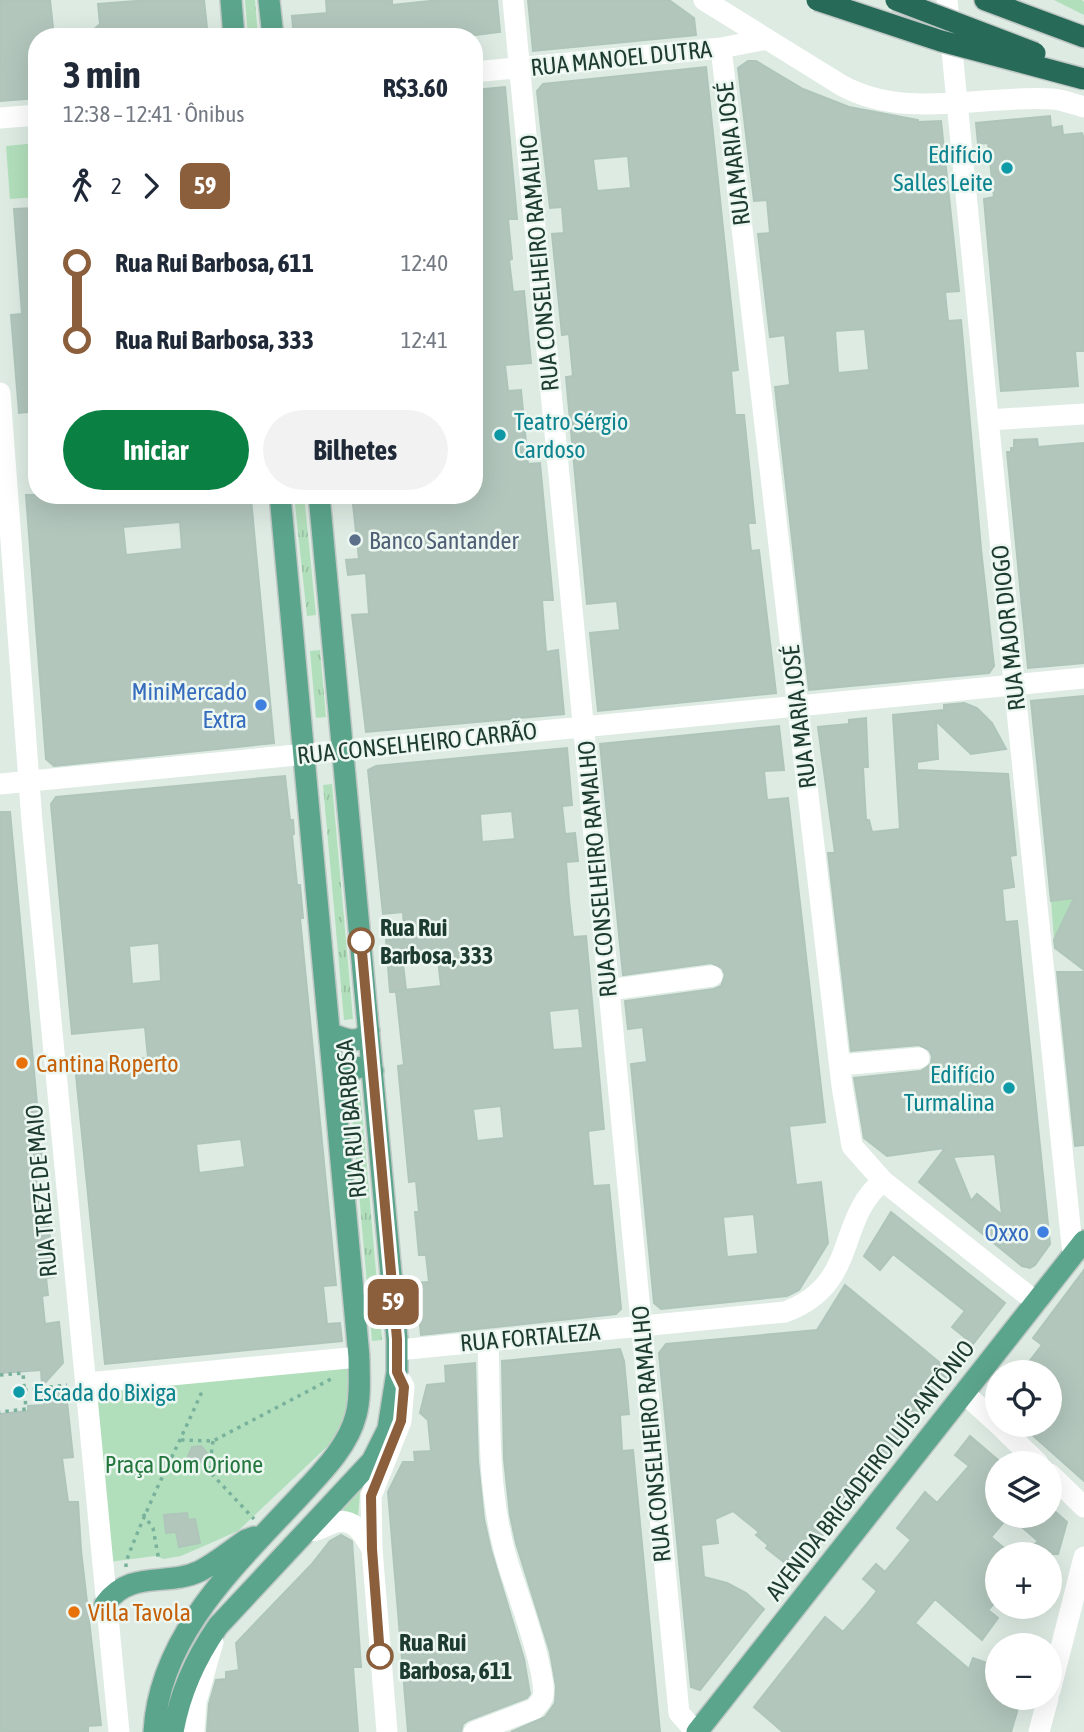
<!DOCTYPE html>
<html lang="pt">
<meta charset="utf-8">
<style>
:root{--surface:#fff;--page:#f2f2f3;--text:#1f2937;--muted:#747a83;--accent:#0b8043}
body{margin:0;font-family:"Asap Condensed",sans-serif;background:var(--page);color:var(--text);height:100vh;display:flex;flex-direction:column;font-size:26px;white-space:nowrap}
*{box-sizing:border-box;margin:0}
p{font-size:23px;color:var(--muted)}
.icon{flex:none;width:38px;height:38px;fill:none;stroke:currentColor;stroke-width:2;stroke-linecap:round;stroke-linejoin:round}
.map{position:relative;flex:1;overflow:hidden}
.side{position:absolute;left:28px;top:28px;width:455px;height:476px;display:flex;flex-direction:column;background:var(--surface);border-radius:28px;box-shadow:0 7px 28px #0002}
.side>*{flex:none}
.badge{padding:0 14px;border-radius:10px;font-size:24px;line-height:46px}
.fabs{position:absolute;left:985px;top:1360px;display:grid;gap:14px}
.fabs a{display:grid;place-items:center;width:77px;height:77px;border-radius:50%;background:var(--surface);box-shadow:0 7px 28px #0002;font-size:35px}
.map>.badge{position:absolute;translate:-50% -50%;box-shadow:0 0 0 4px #fff}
.legs{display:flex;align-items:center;gap:10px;height:77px;padding:0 35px;font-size:23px}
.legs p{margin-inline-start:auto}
.overview{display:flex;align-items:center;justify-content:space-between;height:119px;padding:0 35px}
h1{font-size:38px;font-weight:700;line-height:52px}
.primary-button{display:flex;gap:14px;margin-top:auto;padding:14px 35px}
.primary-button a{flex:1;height:80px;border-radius:42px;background:var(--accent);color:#fff;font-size:28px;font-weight:700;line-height:80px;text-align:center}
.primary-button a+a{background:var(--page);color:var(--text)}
ul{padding:0 35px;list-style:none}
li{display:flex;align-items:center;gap:24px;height:77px;font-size:26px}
li i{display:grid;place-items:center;width:10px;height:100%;margin:0 9px;background:currentColor}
li i::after{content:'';width:18px;height:18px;margin:-9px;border:5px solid;border-radius:50%;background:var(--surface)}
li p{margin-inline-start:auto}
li:first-child i{background:linear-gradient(#0000 50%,currentColor 0)}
li:last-child i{background:linear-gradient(currentColor 50%,#0000 0)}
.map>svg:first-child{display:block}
.grass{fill:url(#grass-tufts)}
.green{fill:#b2dfbb}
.building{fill:#b2c6bc;stroke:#afc5ba;stroke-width:2;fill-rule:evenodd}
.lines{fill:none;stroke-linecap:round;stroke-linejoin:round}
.major-casing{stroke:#c0c8c5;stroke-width:24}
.highway-casing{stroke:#c0c8c5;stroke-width:24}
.path{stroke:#79b29c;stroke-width:3.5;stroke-dasharray:3.5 5;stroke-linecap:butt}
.minor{stroke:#fff;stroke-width:21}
.major{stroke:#5ca58d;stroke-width:21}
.highway{stroke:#266a57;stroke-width:21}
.highway-bridge-casing{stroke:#c0c8c5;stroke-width:24;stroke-linecap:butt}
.highway-bridge{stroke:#266a57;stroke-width:21}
.line-1-casing{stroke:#fff;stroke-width:16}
.line-1{stroke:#8b5e3c;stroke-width:10}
.culture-dot{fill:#0f9aa8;stroke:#edf7f1;stroke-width:2.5}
.service-dot{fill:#5c6f8a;stroke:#edf7f1;stroke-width:2.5}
.shop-dot{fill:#3f7fe0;stroke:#edf7f1;stroke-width:2.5}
.stop-1-dot{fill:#fff;stroke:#8b5e3c;stroke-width:3.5}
.food-dot{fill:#e8710a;stroke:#edf7f1;stroke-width:2.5}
.labels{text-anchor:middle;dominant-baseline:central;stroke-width:5;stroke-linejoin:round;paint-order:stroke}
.street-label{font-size:24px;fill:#1d3b31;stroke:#edf7f1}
.culture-label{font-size:24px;fill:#0d838f;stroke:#edf7f1;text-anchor:end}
.service-label{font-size:24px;fill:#4e5e75;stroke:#edf7f1;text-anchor:start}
.shop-label{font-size:24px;fill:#366cbe;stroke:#edf7f1;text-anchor:end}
.stop-label{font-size:24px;font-weight:bold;fill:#1d3b31;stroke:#edf7f1;text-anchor:start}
.food-label{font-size:24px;fill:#c56008;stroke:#edf7f1;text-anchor:start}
.park-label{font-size:24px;fill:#23763d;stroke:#edf7f1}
</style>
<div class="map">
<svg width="1084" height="1732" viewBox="0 0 1084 1732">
<defs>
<pattern id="grass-tufts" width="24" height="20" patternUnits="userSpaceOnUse" patternTransform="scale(1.75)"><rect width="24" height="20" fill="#b2dfbb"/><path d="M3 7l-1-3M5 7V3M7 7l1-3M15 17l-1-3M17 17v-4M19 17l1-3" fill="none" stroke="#99c0a1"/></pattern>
</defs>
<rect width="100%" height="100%" fill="#ddebe3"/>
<!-- grass -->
<path class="grass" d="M245 0H255L258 37H248Z
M294 495H304L316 615 307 616Z
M320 650 326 717 316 718 310 651Z
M332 784 353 1019 344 1020 323 785Z
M360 1090 382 1340 372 1341 350 1091Z"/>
<!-- green -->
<path class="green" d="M1054 0H1082L1084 2V15Z
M37 143V197L10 199 6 146Z
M1080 897 1054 940 1051 901Z
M349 1363V1392L347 1410 334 1440 238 1531 181 1556 164 1559 155 1556 109 1562 93 1390Z
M361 1481 358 1517 340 1509Z"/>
<!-- building -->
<path class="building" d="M0 0H50L54 37H37V98L0 101Z
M149 0H204L208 37H85L100 24 98 4Z
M326 0H392V5L440 0H497L500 32 459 37H294L292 16 327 13Z
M528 0H669L694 18 696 35 533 51Z
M748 61H756L803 89 849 107 918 120V122L941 121 959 291 945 292 948 321 961 320 981 549 994 666 989 673 809 690 775 387 790 385 785 335 770 337 758 234 770 233 767 200 754 201 738 68ZM865 329 869 370 838 373 835 331Z
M706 67 738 370 731 371 735 415H744L755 523H748L751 551 759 550 776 693 598 711 590 633 620 630 617 601 587 604 566 377 573 376 569 334 562 335 552 234 564 233 562 207 550 208 537 91 543 84ZM628 156 631 188 597 191 593 159Z
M505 87 517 219H508L512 259 509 260 513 292 524 291 531 363 505 365 508 391 521 390 528 464 540 463 553 600H542L546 652 558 650 564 714 366 732 352 615 369 614 366 573 348 575 346 560 359 559 352 495H474V343L481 342 477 313H474V90Z
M1050 116 1051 128 1062 126 1063 135 1082 133 1084 140V351H1075L1078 386 1001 391 984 199 994 197 988 143 978 144 976 123Z
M37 208V411L19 413 11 315 22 314 14 209Z
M1037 439 1038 447 1084 443V663L1028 668 1007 452H1011V448H1014V440Z
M26 495H202V504L251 499 274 743 54 766 46 759ZM180 522 182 549 126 555 123 527Z
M1084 696V970L1055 948 1054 940 1074 898 1051 901 1031 701Z
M964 703 977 708 992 723 1006 749 971 754 936 721 938 759 917 762V770L1008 774 1016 855 1010 856 1014 887 1002 889 1005 922 1017 921 1050 1244 1035 1265 1030 1268 1022 1266 919 1182 945 1148 887 1156 864 1138 854 1078 921 1071 931 1064 932 1056 929 1050 919 1045 851 1051 828 853H835L818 727 849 724V720L866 718 868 767H863L866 820H869L872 832 900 829 893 715 944 710V705ZM995 1154 1002 1215 977 1194 971 1201 953 1157Z
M779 726 784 770 764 771 767 800 788 798 825 1122 789 1126 796 1185 821 1182 828 1243 799 1290 787 1296 661 1309 654 1303 631 1064 647 1062 643 1027 628 1029 625 1001 714 989 721 986 725 975 722 968 711 963 623 975 600 744ZM754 1214 758 1254 727 1257 723 1217Z
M567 748 572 805 562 806 565 834 575 833 578 861 566 862 569 900 573 937 586 936 604 1129 588 1131 593 1186 609 1185 621 1309 616 1314 421 1335 416 1283 429 1282 426 1255H419L415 1212H419L416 1181 409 1182 398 1066 404 1065 396 991 441 986 438 960 403 964 406 990 390 992 386 940 405 938 403 912 383 914 368 770 376 766ZM512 811 515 839 482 842 480 814ZM579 1008 583 1048 553 1050 549 1011ZM501 1106 504 1138 477 1141 473 1109Z
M285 776 290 820H293L294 834 292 835 297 885H300L303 918H300L336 1285 323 1286 327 1324 340 1323 342 1341 105 1364 75 1065 148 1058 145 1027 72 1034 51 804 56 797ZM159 943 161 981 132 984 129 946ZM241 1139 245 1167 199 1173 196 1144Z
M0 812H10L42 1158H34L39 1211 47 1210 54 1277 46 1278 48 1295 42 1296 45 1324 59 1322 63 1363 42 1386 41 1370 0 1373Z
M1057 972H1084V1145L1075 1146Z
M891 1212 1005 1303 973 1344 952 1327 965 1311 893 1254 880 1270 864 1256Z
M1084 1270V1481L1020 1424H1050V1372H1021L1042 1345 1033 1338Z
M845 1285 951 1372 821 1537 813 1531 785 1563 766 1548 768 1545 756 1535 759 1532 733 1511 715 1519 718 1543 701 1545 704 1577 727 1583 746 1593 764 1609 700 1690 691 1687 659 1353 666 1344 817 1330Z
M620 1349 624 1361 629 1414 620 1415 622 1451 633 1450 660 1732H511L545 1717 555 1703 556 1686 550 1652 516 1543 510 1515 504 1459 502 1361Z
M475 1363 478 1461 484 1519 491 1550 524 1659 530 1694 527 1698 469 1720 463 1724 461 1732H408L388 1492 403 1462H415L414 1452 431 1451 428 1420 420 1413 427 1385 446 1383 445 1366Z
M66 1392 73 1457 62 1458 64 1473 68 1502H78L81 1550 101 1725 88 1726V1732H0V1414L28 1411V1406L44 1405 43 1394Z
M970 1436 998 1460V1516H1050V1507L1067 1522 1058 1554H1026L1038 1541 1009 1516 991 1537 1011 1554H998V1599L988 1610 998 1618 982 1640 935 1599 915 1623 969 1669 973 1658 998 1667V1698H1021L1011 1732H783L754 1707 825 1617 843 1632 866 1605 877 1591 863 1579 876 1564 885 1572 911 1540 897 1528 925 1492 937 1503 969 1466 955 1455Z
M201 1446 207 1453 203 1462 194 1463 188 1456 192 1447Z
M187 1513 188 1520 195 1519 200 1543 179 1547 176 1532 166 1533 164 1515Z
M341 1535 352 1541 361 1667H353L358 1732H207L209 1704 216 1680 226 1679V1672L239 1670 236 1643 311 1565 330 1541Z"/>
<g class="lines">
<!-- major casing -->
<g class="major-casing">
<path id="major" d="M231 0 234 37
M269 0 273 37
M330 1033C344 1039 358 1046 369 1031
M335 1083C346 1074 354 1065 370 1067L373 1071
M105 1604C131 1569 167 1587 200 1571 216 1563 231 1550 246 1540L254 1537
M154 1732C159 1635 237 1564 299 1497 321 1473 348 1447 356 1415 361 1397 359 1375 359 1357L280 495
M173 1732C180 1692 195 1659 218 1626L372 1461 388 1429 397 1372V1339L319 495
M697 1732 1084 1241"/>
</g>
<!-- highway casing -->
<g class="highway-casing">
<path id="highway" d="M985 0 1084 37"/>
</g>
<!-- path -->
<path class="path" d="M0 1375 23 1373 26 1409 0 1412
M24 1390 67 1385
M181 1440 213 1441 331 1379
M213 1441 209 1471 254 1519
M143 1514 153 1528 159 1561
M126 1567V1562C148 1502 178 1447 203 1389"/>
<!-- minor -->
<path class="minor" d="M513 0 679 1713 696 1732
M704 0 841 85C905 121 984 94 1053 99 1063 100 1074 104 1084 107
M947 0 1012 662 1073 1255
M721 48 842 1086 852 1146 883 1181 1036 1302
M474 72 721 48 767 39
M0 118 37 115
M0 393 32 822 119 1732
M988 420 1084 414
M0 784 1084 678
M608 990 712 976
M840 1065 919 1058
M398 1350 785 1312C860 1284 835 1220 883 1181
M87 1383 359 1357
M964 1393 998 1424
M998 1424 1038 1463
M1050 1474 1084 1507
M307 1531C319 1531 323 1527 333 1523 354 1516 363 1534 372 1549
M1050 1691 1084 1557
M194 1732 196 1702 213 1642
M387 1732 372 1549 371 1496 401 1421 404 1387 401 1381
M474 1732 534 1709C538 1705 542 1701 543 1696 547 1676 520 1599 512 1576 485 1497 491 1424 488 1342
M1039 1732 1048 1698"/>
<!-- major -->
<use href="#major" class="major"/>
<!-- highway -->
<use href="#highway" class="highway"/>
<!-- highway-bridge casing -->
<g class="highway-bridge-casing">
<path id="highway-bridge" d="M817 0 941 41 1084 79
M896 0 1035 53"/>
</g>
<!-- highway-bridge -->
<use href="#highway-bridge" class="highway-bridge"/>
</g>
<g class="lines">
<!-- line-1 casing -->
<g class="line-1-casing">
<path id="line-1" d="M361 941 397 1339V1372L404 1387 401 1421 371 1496 372 1549 380 1656"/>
</g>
<!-- line-1 -->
<use href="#line-1" class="line-1"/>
</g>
<!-- markers -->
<g class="culture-dot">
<circle cx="1007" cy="168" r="7"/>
<circle cx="500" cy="435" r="7"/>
<circle cx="1009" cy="1088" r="7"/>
<circle cx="19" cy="1392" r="7"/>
</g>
<circle class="service-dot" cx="355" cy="540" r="7"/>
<g class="shop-dot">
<circle cx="261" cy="705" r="7"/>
<circle cx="1043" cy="1232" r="7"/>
</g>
<g class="stop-1-dot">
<circle cx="361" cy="941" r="12"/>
<circle cx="380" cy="1656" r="12"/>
</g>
<g class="food-dot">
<circle cx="22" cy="1063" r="7"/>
<circle cx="74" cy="1612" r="7"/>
</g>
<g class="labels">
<!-- street labels -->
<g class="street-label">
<text transform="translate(621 58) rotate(-6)">RUA MANOEL DUTRA</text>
<text transform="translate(733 154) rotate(-97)">RUA MARIA JOSÉ</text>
<text transform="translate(539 263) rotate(-95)">RUA CONSELHEIRO RAMALHO</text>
<text transform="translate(1008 628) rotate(-96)">RUA MAJOR DIOGO</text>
<text transform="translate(799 717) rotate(-97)">RUA MARIA JOSÉ</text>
<text transform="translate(417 743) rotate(-6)">RUA CONSELHEIRO CARRÃO</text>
<text transform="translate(597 869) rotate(-95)">RUA CONSELHEIRO RAMALHO</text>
<text transform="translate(351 1119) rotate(-95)">RUA RUI BARBOSA</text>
<text transform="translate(41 1191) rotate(-95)">RUA TREZE DE MAIO</text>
<text transform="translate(530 1337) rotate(-5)">RUA FORTALEZA</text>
<text transform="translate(651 1434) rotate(-95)">RUA CONSELHEIRO RAMALHO</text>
<text transform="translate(870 1470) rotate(-52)">AVENIDA BRIGADEIRO LUÍS ANTÔNIO</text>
</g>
<!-- culture labels -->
<g class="culture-label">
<text x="993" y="154">Edifício<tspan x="993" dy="28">Salles Leite</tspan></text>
<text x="514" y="421" text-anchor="start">Teatro Sérgio<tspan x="514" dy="28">Cardoso</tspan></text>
<text x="995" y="1074">Edifício<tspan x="995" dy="28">Turmalina</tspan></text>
<text x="33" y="1392" text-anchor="start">Escada do Bixiga</text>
</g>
<!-- service labels -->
<g class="service-label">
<text x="369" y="540">Banco Santander</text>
</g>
<!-- shop labels -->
<g class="shop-label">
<text x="247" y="691">MiniMercado<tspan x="247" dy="28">Extra</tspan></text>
<text x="1029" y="1232">Oxxo</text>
</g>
<!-- stop labels -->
<g class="stop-label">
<text x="380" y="927">Rua Rui<tspan x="380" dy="28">Barbosa, 333</tspan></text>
<text x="399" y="1642">Rua Rui<tspan x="399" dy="28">Barbosa, 611</tspan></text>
</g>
<!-- food labels -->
<g class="food-label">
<text x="36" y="1063">Cantina Roperto</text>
<text x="88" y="1612">Villa Tavola</text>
</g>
<!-- park labels -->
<g class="park-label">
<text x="184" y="1464">Praça Dom Orione</text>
</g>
</g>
</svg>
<div class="fabs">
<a><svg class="icon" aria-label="locate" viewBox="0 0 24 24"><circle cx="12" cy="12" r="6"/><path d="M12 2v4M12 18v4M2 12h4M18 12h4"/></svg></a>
<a><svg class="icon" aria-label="layers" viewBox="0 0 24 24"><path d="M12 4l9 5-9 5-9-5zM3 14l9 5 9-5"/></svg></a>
<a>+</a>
<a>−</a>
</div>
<b class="badge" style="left:393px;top:1302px;background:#8b5e3c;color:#fff">59</b>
<section class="side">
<div class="overview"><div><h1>3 min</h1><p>12:38 – 12:41 · Ônibus</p></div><b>R$3.60</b></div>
<div class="legs"><svg class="icon" aria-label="walk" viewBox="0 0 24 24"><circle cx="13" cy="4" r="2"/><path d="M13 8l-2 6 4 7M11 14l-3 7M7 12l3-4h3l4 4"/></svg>2<svg class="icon" aria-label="forward" viewBox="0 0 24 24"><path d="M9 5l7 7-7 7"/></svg><b class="badge" style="background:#8b5e3c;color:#fff">59</b></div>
<ul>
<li><i style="color:#8b5e3c"></i><b>Rua Rui Barbosa, 611</b><p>12:40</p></li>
<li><i style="color:#8b5e3c"></i><b>Rua Rui Barbosa, 333</b><p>12:41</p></li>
</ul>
<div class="primary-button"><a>Iniciar</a><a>Bilhetes</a></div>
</section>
</div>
